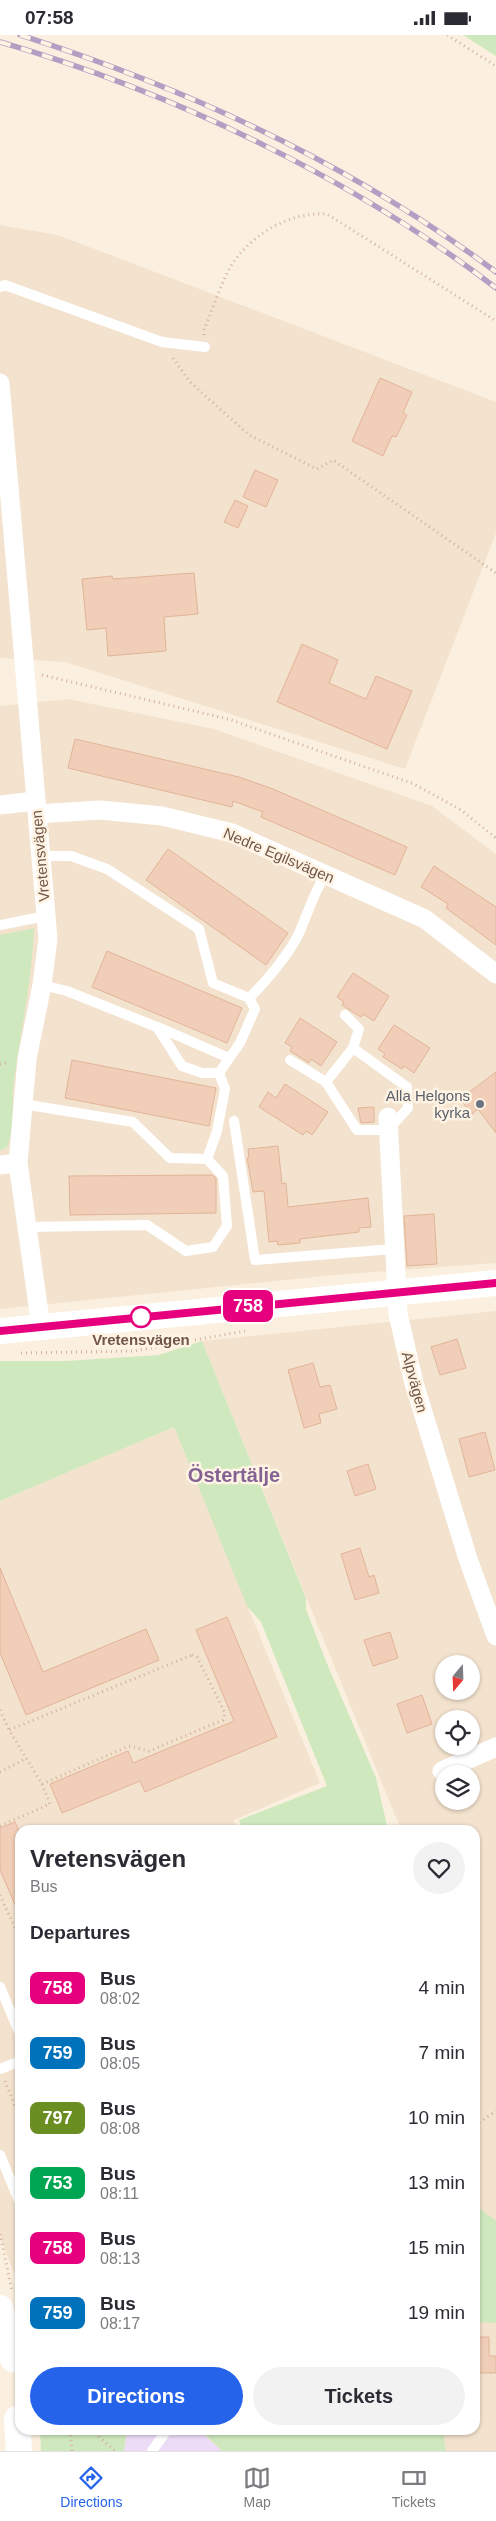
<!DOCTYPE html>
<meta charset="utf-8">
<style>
:root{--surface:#fff;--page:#f2f2f3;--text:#2b2b33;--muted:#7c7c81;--line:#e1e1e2;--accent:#2563eb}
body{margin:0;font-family:Arial,sans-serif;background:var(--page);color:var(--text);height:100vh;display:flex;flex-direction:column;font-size:19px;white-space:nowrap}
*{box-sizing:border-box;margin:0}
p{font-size:16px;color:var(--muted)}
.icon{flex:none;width:28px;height:28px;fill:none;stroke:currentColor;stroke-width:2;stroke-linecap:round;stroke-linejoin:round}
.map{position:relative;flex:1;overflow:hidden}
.sheet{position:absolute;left:15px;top:1790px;width:465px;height:610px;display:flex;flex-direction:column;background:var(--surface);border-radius:15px;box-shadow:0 1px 4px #0004}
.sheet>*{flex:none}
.badge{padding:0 10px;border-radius:8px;font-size:18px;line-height:32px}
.needle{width:32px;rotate:199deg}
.tools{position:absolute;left:435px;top:1620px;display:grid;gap:10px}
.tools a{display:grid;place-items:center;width:45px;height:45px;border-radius:50%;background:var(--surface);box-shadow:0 1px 4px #0004;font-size:25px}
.map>.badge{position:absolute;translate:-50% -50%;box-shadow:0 0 0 2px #fff}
h2{padding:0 15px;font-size:19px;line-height:45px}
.round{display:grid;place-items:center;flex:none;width:52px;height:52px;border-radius:26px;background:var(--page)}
.headline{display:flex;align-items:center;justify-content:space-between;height:85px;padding:0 15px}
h1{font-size:24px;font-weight:700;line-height:38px}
.button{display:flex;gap:10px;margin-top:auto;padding:10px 15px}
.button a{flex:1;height:58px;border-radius:30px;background:var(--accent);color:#fff;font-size:20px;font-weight:700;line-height:58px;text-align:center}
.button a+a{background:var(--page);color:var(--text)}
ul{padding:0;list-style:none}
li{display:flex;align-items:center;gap:15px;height:65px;padding:0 15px}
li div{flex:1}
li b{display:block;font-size:19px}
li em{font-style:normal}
li .badge{min-width:55px;font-weight:700;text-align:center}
.status{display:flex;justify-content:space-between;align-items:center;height:35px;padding:0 25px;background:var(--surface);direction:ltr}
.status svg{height:14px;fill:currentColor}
.menu{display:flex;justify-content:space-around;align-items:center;height:70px;border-top:1px solid var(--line);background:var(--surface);font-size:14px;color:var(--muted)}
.menu a{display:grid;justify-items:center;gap:2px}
.menu .active{color:var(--accent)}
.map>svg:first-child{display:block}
.residential{fill:#f3e2cd;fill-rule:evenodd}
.education{fill:#eddcf7}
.green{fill:#cfe8be}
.building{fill:#f0ceb7;stroke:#e2b498}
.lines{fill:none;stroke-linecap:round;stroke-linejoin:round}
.path{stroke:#d4b19b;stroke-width:3;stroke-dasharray:1 4;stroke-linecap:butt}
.lane{stroke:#fff;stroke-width:10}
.street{stroke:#fff;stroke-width:19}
.secondary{stroke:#fff;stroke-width:26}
.rail-casing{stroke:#b39fc3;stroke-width:5.5}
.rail{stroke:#fff4e4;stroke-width:4;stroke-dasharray:11;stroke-linecap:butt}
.line-casing{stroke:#fff;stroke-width:11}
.line{stroke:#e6007e;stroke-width:8}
.worship-dot{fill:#6b7280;stroke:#fff4e4;stroke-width:2}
.stop-dot{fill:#fff;stroke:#e6007e;stroke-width:2.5}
.labels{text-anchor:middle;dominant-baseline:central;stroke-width:5;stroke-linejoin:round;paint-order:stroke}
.street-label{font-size:15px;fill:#715647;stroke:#fff4e4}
.worship-label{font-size:15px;fill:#5b616d;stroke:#fff4e4;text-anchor:end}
.stop-label{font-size:15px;font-weight:bold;fill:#715647;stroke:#fff4e4}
.district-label{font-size:20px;font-weight:bold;fill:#846394;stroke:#fff4e4}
</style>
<div class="status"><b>07:58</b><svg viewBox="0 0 49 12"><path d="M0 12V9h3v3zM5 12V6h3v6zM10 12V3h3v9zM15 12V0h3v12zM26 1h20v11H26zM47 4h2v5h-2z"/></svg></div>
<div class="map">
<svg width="496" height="2416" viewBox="0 0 496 2416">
<rect width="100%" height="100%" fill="#fbf0df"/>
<!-- residential -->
<path class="residential" d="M0 190 58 200 496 367V498L405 734 65 627 0 623Z
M68 664 214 694 432 771 496 819V1228L335 1240 0 1274V671Z
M496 1276V2416H446L443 2395H475V1795H401L202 1306ZM444 1629H471V1656H444ZM444 1684H471V1711H444ZM444 1739H471V1766H444Z
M174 1392 320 1748 234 1785 238 1795H20V2253L0 2202V1466Z"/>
<!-- education -->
<path class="education" d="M127 2395H205L206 2402 222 2416H124Z"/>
<!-- green -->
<path class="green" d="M463 0H496V21Z
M34 893C32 945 21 994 14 1045 11 1067 16 1092 7 1112L0 1116V900Z
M202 1306 306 1563V1574L325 1624 376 1743 388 1795H243L239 1785 327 1751 261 1587 247 1571 174 1392 0 1466V1326H66L159 1320Z
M475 2170 496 2186V2288L475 2287Z
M40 2395H127L124 2416H41Z
M205 2395H443L446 2416H222L206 2401Z"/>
<!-- building -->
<path class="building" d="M380 343 412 357 403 378 407 380 396 402 392 401 383 421 352 406Z
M255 435 278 445 266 472 243 462Z
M235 465 248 471 238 493 224 487Z
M194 538 198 579 164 582 166 616 108 621 106 593 87 595 82 544 112 541 113 544Z
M302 609 338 625 329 648 366 664 376 641 412 656 387 714 277 667Z
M75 704 239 742 273 754 407 812 395 840 261 782 263 777 233 766 232 772 68 733Z
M168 814 288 898 266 930 146 845Z
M434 831 496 872V910L446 873 448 869 421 852Z
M107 916 242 973 227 1008 92 952Z
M353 938 389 961 374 986 363 979 361 982 342 970 344 967 337 962Z
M300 983 337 1007 321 1031 311 1024 309 1028 290 1016 292 1012 285 1008Z
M394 990 430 1013 414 1038 404 1031 402 1034 383 1022 385 1019 378 1014Z
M72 1025 216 1053 209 1091 65 1063Z
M496 1037V1098L478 1074 472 1079 460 1064Z
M285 1049 328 1077 312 1100 306 1096 303 1100 259 1072 268 1057 276 1063Z
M374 1072V1087L361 1088 358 1073Z
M278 1111 282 1149 286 1148 288 1172 368 1163 371 1192 359 1193V1197L300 1204V1208L278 1210 277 1206 269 1207 264 1156 253 1157 247 1123H249L248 1114Z
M212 1140 216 1143V1178L70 1180 69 1141Z
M434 1179 437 1229 407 1231 404 1181Z
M457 1304 466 1333 440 1340 431 1312Z
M313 1328 320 1352 330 1350 337 1374 319 1379 321 1388 304 1393 288 1335Z
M485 1397 495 1435 469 1442 459 1404Z
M368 1429 376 1454 355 1461 347 1436Z
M360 1513 369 1542 374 1540 379 1558 355 1565 341 1519Z
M0 1533 43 1637 146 1594 159 1625 26 1680 0 1618Z
M227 1582 277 1702 145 1757 140 1746 62 1778 50 1749 128 1716 133 1728 234 1686 196 1595Z
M390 1597 398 1623 373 1631 364 1605Z
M422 1660 432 1689 407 1698 397 1669Z
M15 1787 20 1798V1881L0 1835V1793Z
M475 2302H489V2321H496V2338H475Z"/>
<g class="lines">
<!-- path -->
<path class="path" d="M447 0 496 31
M204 300V295C212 276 223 241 235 225 257 196 291 177 327 179L496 286
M173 323 190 347 249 400 317 434 333 425 496 538
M42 640 228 684 414 749 461 775 496 803
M0 1029 10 1027
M21 1318 134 1316 245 1296
M192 1620 197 1622 225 1678 223 1685 149 1716 129 1711 42 1749 9 1695Z
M0 1675 10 1697
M0 1737 25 1724
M0 1791 50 1769 42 1749
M0 1860 20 1904
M5 2046 20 2084
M475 2090 496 2076
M0 2199 12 2256
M70 2395 72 2416
M91 2395 115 2416"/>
<!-- lane -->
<path class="lane" d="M0 252 5 250 162 307 205 312
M0 890 46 881
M42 950 67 956 157 992 182 1031 202 1038H219
M249 963C265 948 291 917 300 896 308 877 314 858 325 840
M345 980 359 994 353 1013 326 1047 357 1095H388L408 1073 407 1052 353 1013
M158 992 229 1023
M290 1025 326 1047
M23 1069 133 1087 170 1123 207 1124
M234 1086 255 1225 394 1214
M28 1192 147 1190 186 1216 213 1212 227 1191 223 1141 207 1124 217 1096 225 1054 219 1038 240 1008 255 974 249 963 213 948 199 894 107 834 71 821H40
M0 1952 20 1999
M0 2034 20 2026
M0 2120 20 2168
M152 2416 167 2395"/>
<!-- street -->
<path class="street" d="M0 348 48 904 42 950 27 1024 18 1128 41 1292
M0 770 35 766
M37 779 100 775 162 781 232 798 425 884 496 939
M388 1082 398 1279 414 1348 468 1524 496 1601
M0 1130 18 1128
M442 1736 496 1712"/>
<!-- secondary -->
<path class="secondary" d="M0 1296 496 1248
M0 2273 13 2324
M17 2384 19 2416"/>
<!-- rail casing -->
<g class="rail-casing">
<path id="rail" d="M20 0C189 54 354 131 496 237
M0 7C172 57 354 144 496 253"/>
</g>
<!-- rail -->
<use href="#rail" class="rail"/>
</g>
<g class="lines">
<!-- line casing -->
<g class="line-casing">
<path id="line" d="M0 1296 496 1248"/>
</g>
<!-- line -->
<use href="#line" class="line"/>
</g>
<!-- markers -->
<circle class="worship-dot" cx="480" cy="1069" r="5"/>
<circle class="stop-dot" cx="141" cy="1282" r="10"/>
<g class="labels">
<!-- street labels -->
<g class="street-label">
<text transform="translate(279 820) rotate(23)">Nedre Egilsvägen</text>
<text transform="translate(40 821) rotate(-95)">Vretensvägen</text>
<text transform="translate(415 1347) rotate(75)">Alpvägen</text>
</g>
<!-- worship labels -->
<g class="worship-label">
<text x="470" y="1060">Alla Helgons<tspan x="470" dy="17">kyrka</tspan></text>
</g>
<!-- stop labels -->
<g class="stop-label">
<text x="141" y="1304">Vretensvägen</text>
</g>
<!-- district labels -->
<g class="district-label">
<text x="234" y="1440">Östertälje</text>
</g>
</g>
</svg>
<div class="tools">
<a><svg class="needle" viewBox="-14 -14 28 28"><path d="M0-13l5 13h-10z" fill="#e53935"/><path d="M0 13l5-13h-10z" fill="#7c7c81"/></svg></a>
<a><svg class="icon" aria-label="locate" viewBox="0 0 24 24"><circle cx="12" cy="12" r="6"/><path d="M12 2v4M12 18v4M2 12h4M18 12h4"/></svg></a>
<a><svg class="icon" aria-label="layers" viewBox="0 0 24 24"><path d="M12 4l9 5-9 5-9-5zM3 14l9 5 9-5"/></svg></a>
</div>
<b class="badge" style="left:248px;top:1271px;background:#e6007e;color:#fff">758</b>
<section class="sheet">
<div class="headline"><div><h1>Vretensvägen</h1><p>Bus</p></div><a class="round"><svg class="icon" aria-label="heart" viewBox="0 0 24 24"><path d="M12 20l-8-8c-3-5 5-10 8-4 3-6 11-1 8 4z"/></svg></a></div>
<h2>Departures</h2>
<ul>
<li><span class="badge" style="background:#e6007e;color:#fff">758</span><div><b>Bus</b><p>08:02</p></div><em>4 min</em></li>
<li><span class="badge" style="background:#0072bc;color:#fff">759</span><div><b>Bus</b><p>08:05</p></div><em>7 min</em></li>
<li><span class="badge" style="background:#6b8e23;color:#fff">797</span><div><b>Bus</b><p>08:08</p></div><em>10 min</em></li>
<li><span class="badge" style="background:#00a651;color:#fff">753</span><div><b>Bus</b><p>08:11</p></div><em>13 min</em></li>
<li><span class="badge" style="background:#e6007e;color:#fff">758</span><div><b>Bus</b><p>08:13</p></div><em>15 min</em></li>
<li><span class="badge" style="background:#0072bc;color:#fff">759</span><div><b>Bus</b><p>08:17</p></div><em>19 min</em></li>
</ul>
<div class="button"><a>Directions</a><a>Tickets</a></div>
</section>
</div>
<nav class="menu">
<a class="active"><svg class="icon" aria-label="directions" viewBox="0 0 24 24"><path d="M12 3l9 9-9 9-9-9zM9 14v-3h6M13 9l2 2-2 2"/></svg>Directions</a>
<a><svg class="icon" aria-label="map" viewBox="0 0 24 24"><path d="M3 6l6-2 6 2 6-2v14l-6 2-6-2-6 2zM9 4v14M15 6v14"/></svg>Map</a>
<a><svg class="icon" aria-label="tickets" viewBox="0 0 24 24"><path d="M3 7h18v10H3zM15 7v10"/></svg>Tickets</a>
</nav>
